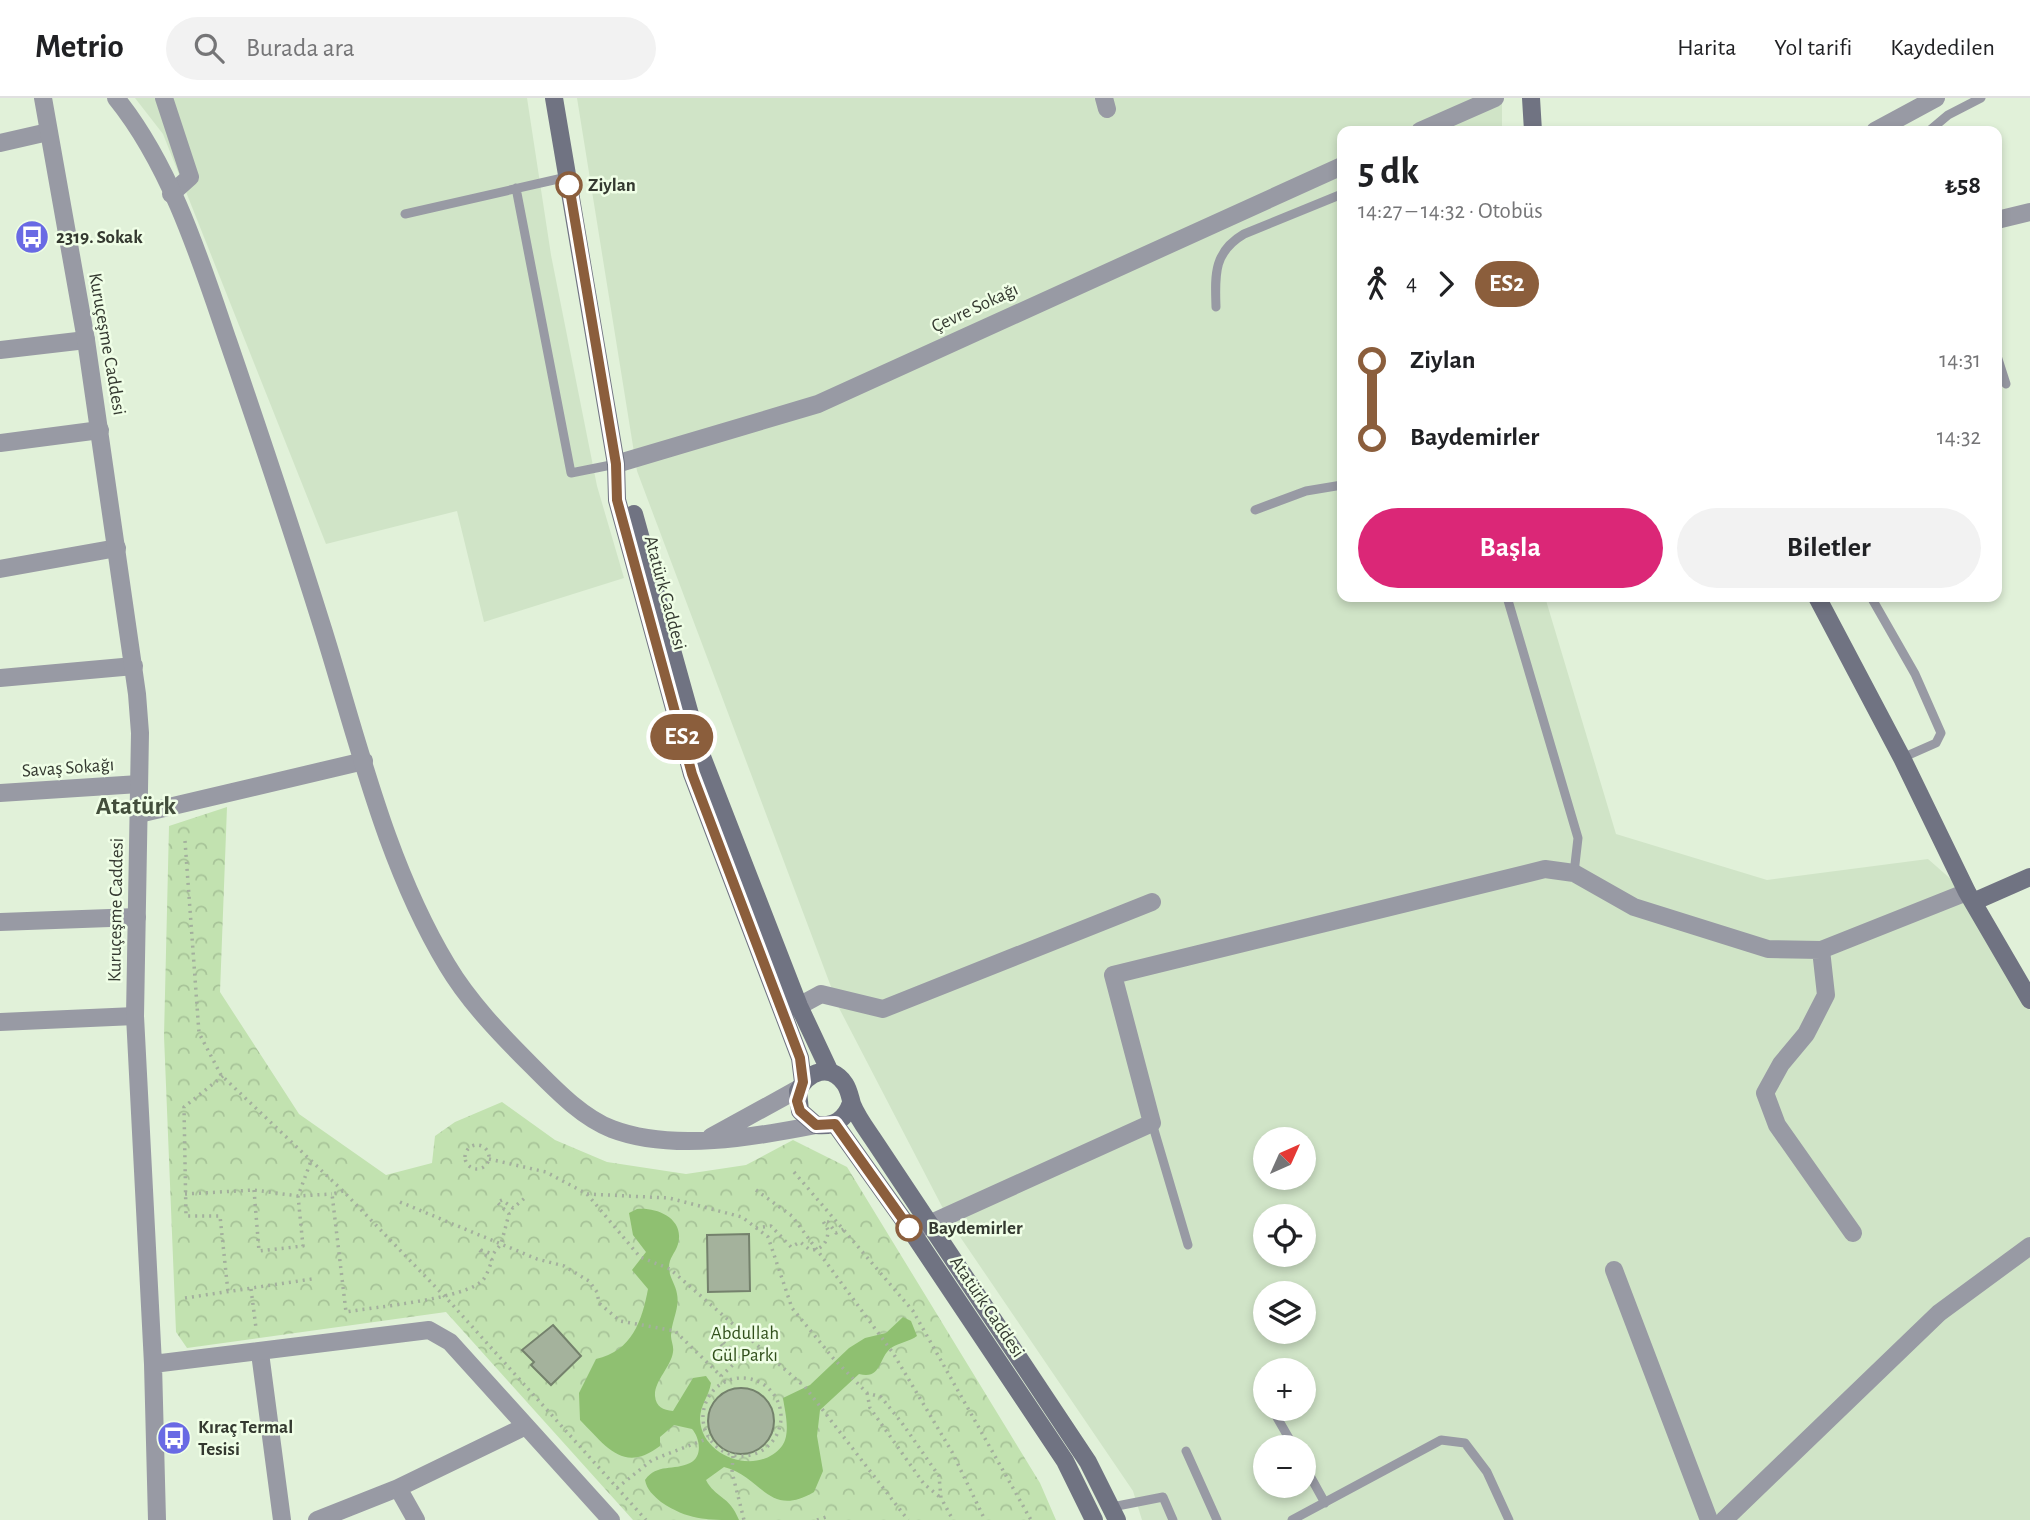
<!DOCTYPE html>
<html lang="tr">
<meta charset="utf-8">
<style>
:root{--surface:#fff;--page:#f2f2f2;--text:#202124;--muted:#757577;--line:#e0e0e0;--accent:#db2777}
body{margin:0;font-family:"Alegreya Sans",sans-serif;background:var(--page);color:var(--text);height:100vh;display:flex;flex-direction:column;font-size:26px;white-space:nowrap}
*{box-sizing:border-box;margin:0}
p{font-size:23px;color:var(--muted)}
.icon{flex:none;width:38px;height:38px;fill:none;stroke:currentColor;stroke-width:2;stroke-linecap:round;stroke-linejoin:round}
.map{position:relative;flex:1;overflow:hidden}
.panel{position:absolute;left:1337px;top:28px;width:665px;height:476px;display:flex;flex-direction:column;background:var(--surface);border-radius:14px;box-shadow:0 4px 10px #0003}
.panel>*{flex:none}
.badge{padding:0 14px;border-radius:23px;font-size:24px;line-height:46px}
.needle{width:46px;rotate:45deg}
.tools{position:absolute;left:1253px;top:1029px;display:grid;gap:14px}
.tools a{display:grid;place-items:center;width:63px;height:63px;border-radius:50%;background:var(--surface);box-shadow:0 4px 10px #0003;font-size:35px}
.map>.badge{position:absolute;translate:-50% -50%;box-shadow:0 0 0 4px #fff}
.legs{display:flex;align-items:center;gap:10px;height:77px;padding:0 21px;font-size:23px}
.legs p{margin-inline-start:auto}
.overview{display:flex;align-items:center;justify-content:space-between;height:119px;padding:0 21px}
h1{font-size:38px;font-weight:600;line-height:52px}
.cta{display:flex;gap:14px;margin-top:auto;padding:14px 21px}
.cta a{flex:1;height:80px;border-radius:42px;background:var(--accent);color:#fff;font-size:28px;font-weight:600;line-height:80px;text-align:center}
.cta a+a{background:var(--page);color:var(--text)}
ul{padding:0 21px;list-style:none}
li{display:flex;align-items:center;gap:24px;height:77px;font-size:26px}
li i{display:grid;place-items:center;width:10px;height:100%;margin:0 9px;background:currentColor}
li i::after{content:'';width:18px;height:18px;margin:-9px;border:5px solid;border-radius:50%;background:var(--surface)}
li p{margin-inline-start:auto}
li:first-child i{background:linear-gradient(#0000 50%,currentColor 0)}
li:last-child i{background:linear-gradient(currentColor 50%,#0000 0)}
header{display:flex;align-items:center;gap:42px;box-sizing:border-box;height:98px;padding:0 35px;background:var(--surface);border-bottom:2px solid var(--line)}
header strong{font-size:33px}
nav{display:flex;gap:38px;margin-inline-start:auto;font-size:24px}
.search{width:490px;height:63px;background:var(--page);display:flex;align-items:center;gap:18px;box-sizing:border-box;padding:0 24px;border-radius:38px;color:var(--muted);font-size:26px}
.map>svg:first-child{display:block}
.built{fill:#d0e4c7;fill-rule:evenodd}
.forest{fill:url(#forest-crowns)}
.water{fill:#8fc071}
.building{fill:#a4b29c;stroke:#74816c;stroke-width:2}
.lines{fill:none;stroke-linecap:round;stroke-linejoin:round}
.path{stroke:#a3af9d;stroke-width:3.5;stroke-dasharray:2 5;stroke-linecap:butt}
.service{stroke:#989aa4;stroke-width:9}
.minor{stroke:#989aa4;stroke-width:18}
.tertiary{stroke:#989aa4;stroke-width:18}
.secondary{stroke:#707382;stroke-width:18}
.line-1-casing{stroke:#fff;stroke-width:16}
.line-1{stroke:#8b5e3c;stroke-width:10}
.stop-1-dot{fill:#fff;stroke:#8b5e3c;stroke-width:3.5}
.labels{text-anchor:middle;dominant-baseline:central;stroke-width:5;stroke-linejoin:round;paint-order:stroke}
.stop-label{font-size:19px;font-weight:bold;fill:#343930;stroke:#effee6;text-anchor:start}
.poi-label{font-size:19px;font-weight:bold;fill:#343930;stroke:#effee6;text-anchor:start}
.street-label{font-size:19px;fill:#343930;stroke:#effee6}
.park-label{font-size:19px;fill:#31501b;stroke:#effee6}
.district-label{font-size:26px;font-weight:bold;fill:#424e3b;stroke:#effee6}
</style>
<header>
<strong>Metrio</strong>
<div class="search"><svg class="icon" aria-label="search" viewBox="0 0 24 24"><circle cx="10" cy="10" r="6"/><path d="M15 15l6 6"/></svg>Burada ara</div>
<nav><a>Harita</a><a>Yol tarifi</a><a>Kaydedilen</a></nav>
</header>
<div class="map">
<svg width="2030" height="1422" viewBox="0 0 2030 1422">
<defs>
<pattern id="forest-crowns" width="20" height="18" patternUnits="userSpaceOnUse" patternTransform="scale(1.75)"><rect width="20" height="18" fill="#c2e2b0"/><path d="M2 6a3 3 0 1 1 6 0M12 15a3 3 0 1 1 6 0" fill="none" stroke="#a7c398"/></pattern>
</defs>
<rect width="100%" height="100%" fill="#e1f1d9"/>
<!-- built -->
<path class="built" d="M135 0H527L551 157 597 388 624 480 484 524 457 413 326 446 163 36Z
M577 0H1502V33H1342V499H1545L1616 736 1767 782 1928 761 1961 790 2030 912V1422H1142L1133 1393 950 1124 839 910 637 373ZM1265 1041H1304V1080H1265ZM1265 1118H1304V1157H1265ZM1265 1195H1304V1234H1265ZM1265 1272H1304V1311H1265ZM1265 1349H1304V1388H1265Z"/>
<!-- forest -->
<path class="forest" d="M227 709 220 894 299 1016 386 1077 432 1065 435 1038 455 1024 502 1004 555 1042 607 1064 686 1076 746 1067 793 1042 847 1069 1040 1385 1056 1422H633L446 1214 187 1250 176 1234 164 938 169 728Z"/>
<!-- water -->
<path class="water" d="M637 1111C656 1109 685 1120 678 1146 675 1156 669 1159 669 1170 669 1179 676 1187 677 1196 680 1210 671 1224 671 1238 671 1243 674 1248 673 1254 671 1269 654 1283 655 1298 656 1309 663 1312 673 1313L693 1280 706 1278 711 1285C709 1298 700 1307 700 1321 701 1359 758 1379 782 1348 791 1335 785 1314 783 1300L810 1287 849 1250 865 1240 886 1235 903 1219 911 1223 917 1238C909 1244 900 1244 891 1250 878 1260 882 1282 859 1276L820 1312 817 1338 823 1373 814 1394C768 1421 762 1378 724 1369L706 1382C715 1400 729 1397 739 1422 705 1422 688 1422 661 1404 653 1397 647 1392 645 1382 657 1365 674 1373 690 1365 703 1359 700 1340 692 1331L674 1327 660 1339V1348C623 1376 606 1348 580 1322L579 1295 596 1261C632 1253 642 1223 648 1191L632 1172 646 1154 633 1137 629 1115Z"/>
<!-- building -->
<path class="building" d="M749 1136 750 1193 708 1194 707 1137Z
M553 1227 581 1258 551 1287 531 1267 534 1264 522 1252Z
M708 1323a33 33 0 1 1 66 0a33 33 0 1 1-66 0Z"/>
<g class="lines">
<!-- path -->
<path class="path" d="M185 743 199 935 221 977 343 1093 450 1204 646 1422
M223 978 184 1009 186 1118H220L228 1194
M465 1059a12 12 0 1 1 24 0a12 12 0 1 1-24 0Z
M489 1061 546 1074 587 1096 669 1100 742 1119 768 1139 792 1210 833 1260 867 1295 881 1299 902 1325 939 1378 941 1400 953 1422
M794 1074 913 1213 1031 1422
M254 1092 259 1153 303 1148 298 1098 311 1063
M756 1092 792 1118 893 1255 952 1354 985 1422
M343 1093 332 1096 346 1214C374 1209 466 1201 483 1182 487 1177 490 1168 492 1162L478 1151 493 1156 501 1146 509 1116 497 1104 502 1102 513 1110 526 1099
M185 1096 254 1092 298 1098 332 1096
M587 1096 640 1159 670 1171 805 1289 908 1422
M400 1104 537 1161 564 1168 589 1183 597 1194 599 1205 620 1223 675 1233 721 1278
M756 1130 771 1128 791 1149 800 1144 810 1152C822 1152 828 1144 828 1132L823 1123 828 1124 836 1135 844 1131
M251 1191 256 1230
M185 1200 312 1181
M703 1319a39 39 0 1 1 78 0a39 39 0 1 1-78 0Z
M725 1284 721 1278 736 1264 718 1243 720 1241 740 1259 762 1251
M867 1295 870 1310 924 1386 941 1400
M733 1358 732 1374 744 1422
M617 1390 652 1362 709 1340
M817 1422 826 1419 828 1422"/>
<!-- service -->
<path class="service" d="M1929 33 1948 17 1981 0
M516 90 571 375 616 366
M405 116 567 79
M1216 209C1215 178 1213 154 1244 136L1342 96
M1997 258 2006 286
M1255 412 1306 393 1342 387
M1507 499 1578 740 1574 775
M1871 499 1915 576 1941 635 1936 645 1902 660
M1152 1025 1188 1147
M1275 1316 1294 1349
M1186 1353 1217 1422
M1304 1367 1325 1405
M1112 1409 1163 1399 1173 1422
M1292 1422 1441 1342 1465 1345 1487 1374 1509 1422"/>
<!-- minor -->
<path class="minor" d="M164 0 190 79 171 96
M1104 0 1107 11
M1420 33 1495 0
M0 45 48 34
M1997 122 2030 114
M0 252 86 242
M0 345 100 332
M616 366 818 306 1342 68
M0 471 117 450
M0 580 134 568
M0 695 139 686
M139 716 364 663
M0 824 137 819
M1821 852 1826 897 1806 936 1781 966 1765 995 1777 1027 1853 1135
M799 908 821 896 883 911 1152 804
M0 924 135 918
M916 1132 1152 1025 1113 877 1545 771 1574 775 1634 809 1768 851 1821 852 1967 794
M1614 1172 1709 1422
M260 1255 282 1422
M1724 1422 1939 1215 2030 1148"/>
<!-- tertiary -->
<path class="tertiary" d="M43 0 86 242 137 596 140 635 135 918 153 1266 157 1422
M116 0C171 68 200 161 228 243 261 339 293 435 323 531 358 643 386 766 447 867 469 904 501 937 531 967 554 990 581 1019 612 1031 672 1054 755 1039 816 1027
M1875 33 1936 0
M711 1039 800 990
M153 1266 429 1232 450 1244 611 1422
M398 1390 416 1422
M317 1422 398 1390 526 1328"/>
<!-- secondary -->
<path class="secondary" d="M554 0 616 366 617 402 692 676 800 960 803 984
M1531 0 1533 33
M634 416 701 656 799 908 830 974
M1817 499 1902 660 1967 794 2030 902
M1973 804 2030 779
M851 1005C845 1022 834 1029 816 1027L800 1013 798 993C808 974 830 964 845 986 849 992 850 999 852 1006 857 1019 867 1032 875 1044L1088 1364 1117 1422
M835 1026 912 1134 1065 1363 1094 1422"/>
</g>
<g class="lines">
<!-- line-1 casing -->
<g class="line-1-casing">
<path id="line-1" d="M569 87 616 366 617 402 692 676 800 960 803 984 797 1003 800 1013 816 1027 835 1026 909 1130"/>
</g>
<!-- line-1 -->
<use href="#line-1" class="line-1"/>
</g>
<!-- icons -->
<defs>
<g id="bus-disc" transform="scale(1.75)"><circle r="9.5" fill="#696ae4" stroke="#effee6"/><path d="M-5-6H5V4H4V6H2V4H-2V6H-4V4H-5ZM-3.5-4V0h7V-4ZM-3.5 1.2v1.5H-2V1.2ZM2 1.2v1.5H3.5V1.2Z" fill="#fff"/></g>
</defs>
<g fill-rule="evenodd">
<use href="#bus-disc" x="32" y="139"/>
<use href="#bus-disc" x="174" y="1340"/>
</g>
<!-- markers -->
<g class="stop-1-dot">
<circle cx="569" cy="87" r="12"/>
<circle cx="909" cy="1130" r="12"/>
</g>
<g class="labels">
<!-- stop labels -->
<g class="stop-label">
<text x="588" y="87">Ziylan</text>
<text x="928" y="1130">Baydemirler</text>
</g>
<!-- poi labels -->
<g class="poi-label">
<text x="56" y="139">2319. Sokak</text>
<text x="198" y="1329">Kıraç Termal<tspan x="198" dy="22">Tesisi</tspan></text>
</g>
<!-- street labels -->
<g class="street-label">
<text transform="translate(975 210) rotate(-25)">Çevre Sokağı</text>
<text transform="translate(107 246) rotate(80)">Kuruçeşme Caddesi</text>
<text transform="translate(665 495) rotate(75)">Atatürk Caddesi</text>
<text transform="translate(68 670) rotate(-4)">Savaş Sokağı</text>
<text transform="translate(116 812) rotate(-89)">Kuruçeşme Caddesi</text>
<text transform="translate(987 1209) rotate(56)">Atatürk Caddesi</text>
</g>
<!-- park labels -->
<g class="park-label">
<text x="745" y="1235">Abdullah<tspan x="745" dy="22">Gül Parkı</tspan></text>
</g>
<!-- district labels -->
<g class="district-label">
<text x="136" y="708">Atatürk</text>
</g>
</g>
</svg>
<div class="tools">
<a><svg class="needle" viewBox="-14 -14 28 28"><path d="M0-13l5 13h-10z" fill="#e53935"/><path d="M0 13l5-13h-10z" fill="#757577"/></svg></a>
<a><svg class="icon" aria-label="locate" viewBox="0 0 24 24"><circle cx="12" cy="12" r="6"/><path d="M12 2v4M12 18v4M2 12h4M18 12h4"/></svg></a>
<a><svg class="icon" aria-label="layers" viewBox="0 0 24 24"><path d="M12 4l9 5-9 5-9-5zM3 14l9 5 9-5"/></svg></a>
<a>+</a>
<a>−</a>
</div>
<b class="badge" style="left:682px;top:639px;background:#8b5e3c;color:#fff">ES2</b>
<section class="panel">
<div class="overview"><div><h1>5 dk</h1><p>14:27 – 14:32 · Otobüs</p></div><b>₺58</b></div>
<div class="legs"><svg class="icon" aria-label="walk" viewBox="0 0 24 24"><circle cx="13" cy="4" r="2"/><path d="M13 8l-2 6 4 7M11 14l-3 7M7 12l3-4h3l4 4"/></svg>4<svg class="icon" aria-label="forward" viewBox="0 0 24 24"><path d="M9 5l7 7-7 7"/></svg><b class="badge" style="background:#8b5e3c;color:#fff">ES2</b></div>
<ul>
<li><i style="color:#8b5e3c"></i><b>Ziylan</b><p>14:31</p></li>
<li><i style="color:#8b5e3c"></i><b>Baydemirler</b><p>14:32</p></li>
</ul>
<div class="cta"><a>Başla</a><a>Biletler</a></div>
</section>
</div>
